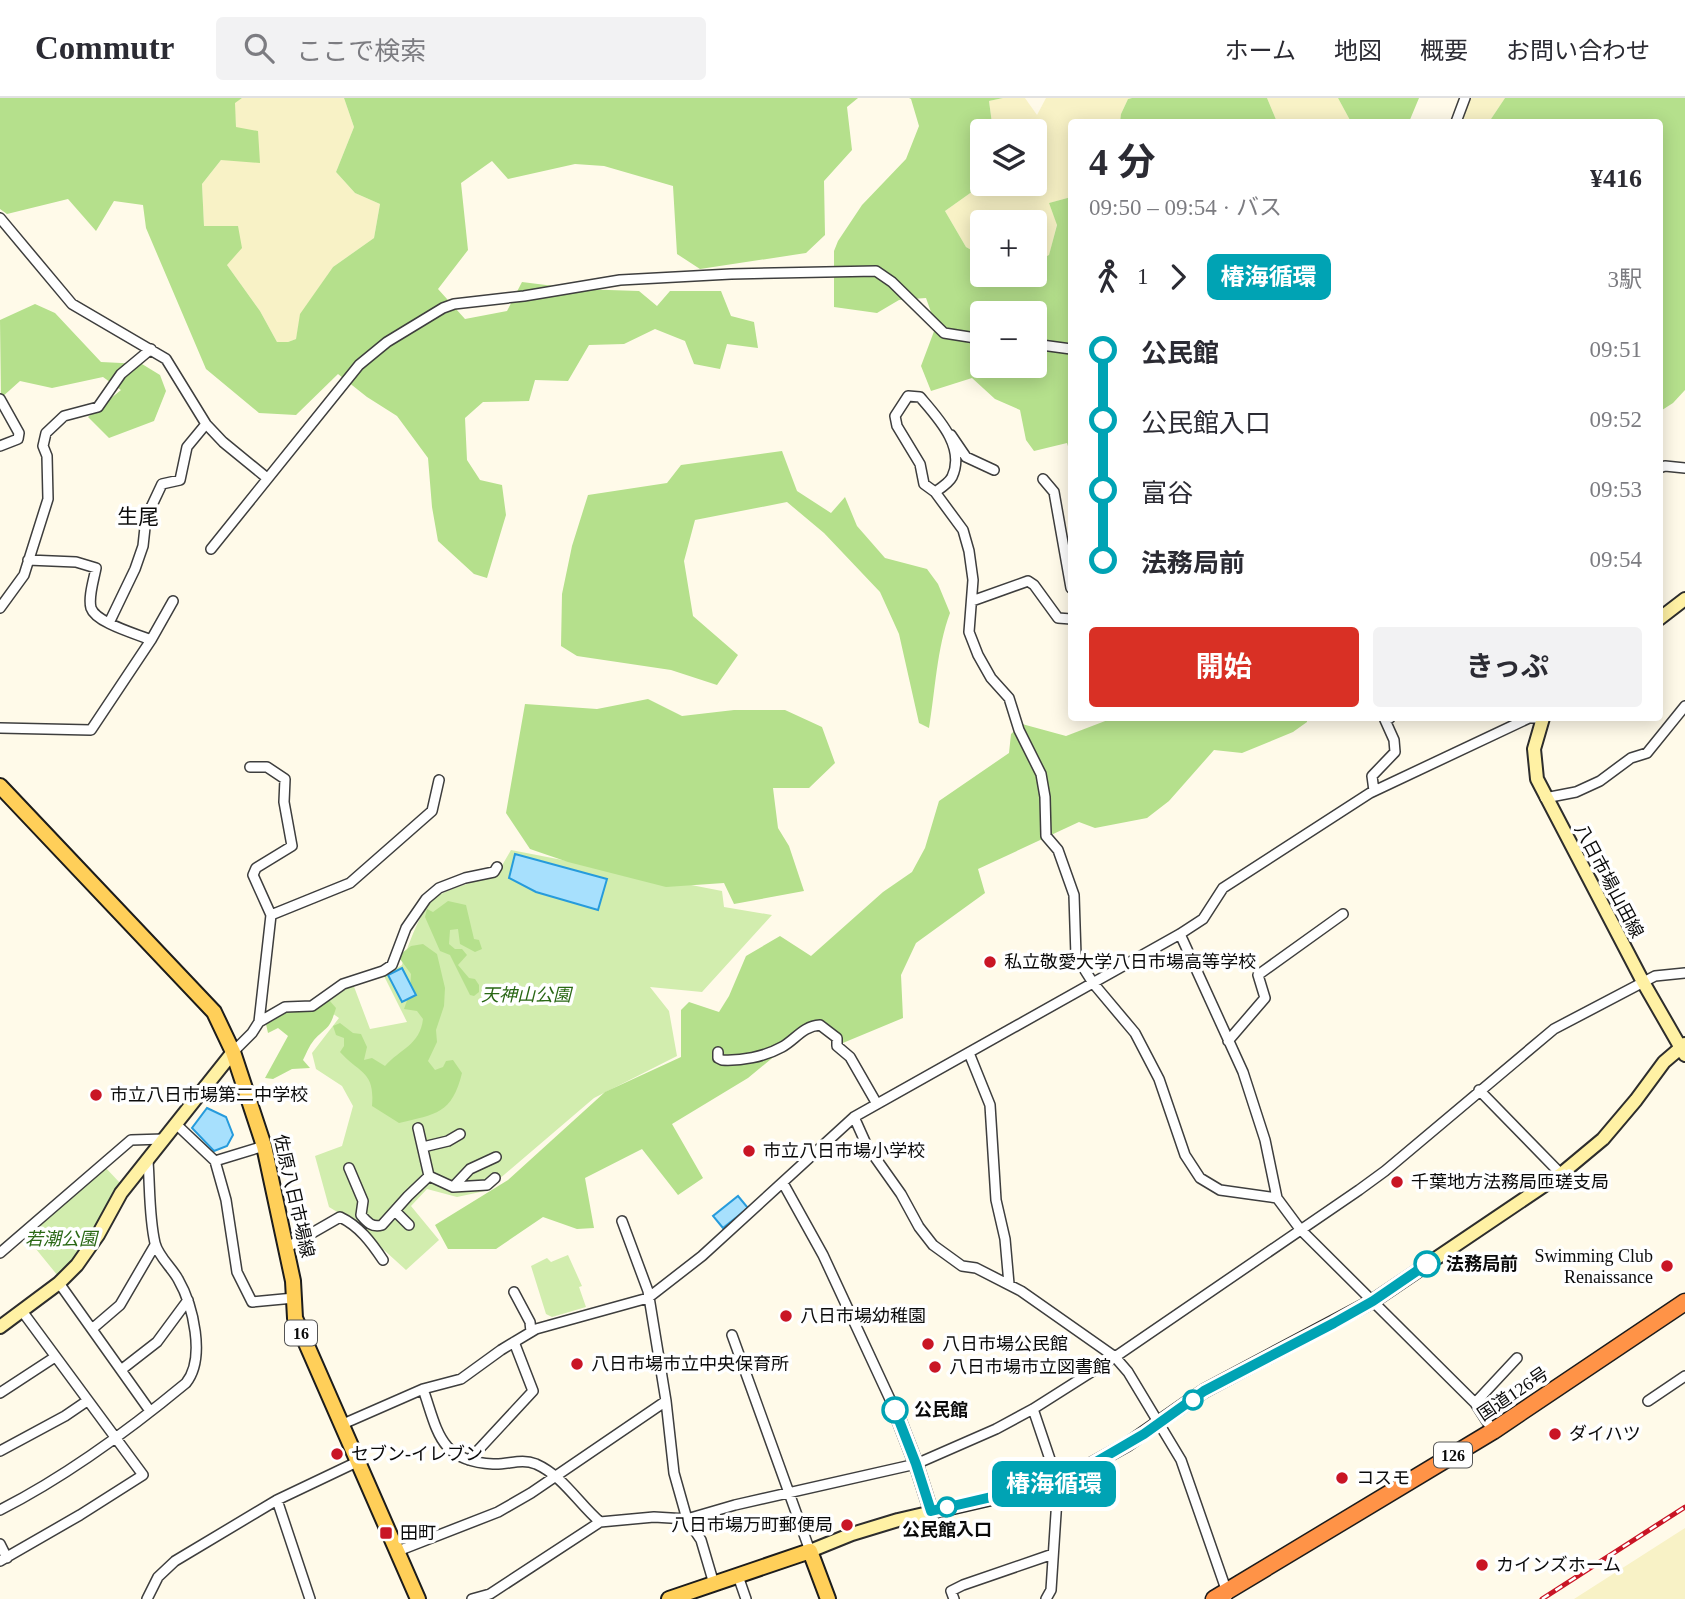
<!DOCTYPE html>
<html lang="ja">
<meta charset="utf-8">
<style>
:root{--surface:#fff;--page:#f2f2f3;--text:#2b2b33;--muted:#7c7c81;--line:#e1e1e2;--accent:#d93025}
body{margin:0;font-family:"Times New Roman","Noto Sans JP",serif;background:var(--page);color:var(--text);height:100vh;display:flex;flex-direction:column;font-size:26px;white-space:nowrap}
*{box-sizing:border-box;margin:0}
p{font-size:23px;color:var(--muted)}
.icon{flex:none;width:38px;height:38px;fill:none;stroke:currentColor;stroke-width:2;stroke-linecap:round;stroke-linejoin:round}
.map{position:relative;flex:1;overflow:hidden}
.side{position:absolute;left:1068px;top:21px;width:595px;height:602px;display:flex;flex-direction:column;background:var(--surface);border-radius:7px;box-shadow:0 4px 18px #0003}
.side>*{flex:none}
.badge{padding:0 14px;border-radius:10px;font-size:24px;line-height:46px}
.fabs{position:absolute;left:970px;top:21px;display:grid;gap:14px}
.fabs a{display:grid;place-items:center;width:77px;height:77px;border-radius:7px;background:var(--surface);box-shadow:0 4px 18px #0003;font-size:35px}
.map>.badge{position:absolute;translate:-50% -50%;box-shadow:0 0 0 4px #fff}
.legs{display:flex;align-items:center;gap:10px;height:77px;padding:0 21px;font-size:23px}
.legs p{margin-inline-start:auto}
.overview{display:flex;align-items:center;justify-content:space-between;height:119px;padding:0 21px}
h1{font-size:38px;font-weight:700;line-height:52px}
.primary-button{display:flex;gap:14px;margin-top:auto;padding:14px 21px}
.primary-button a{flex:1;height:80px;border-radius:7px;background:var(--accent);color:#fff;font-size:28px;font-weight:700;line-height:80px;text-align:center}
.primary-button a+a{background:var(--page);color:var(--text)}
ul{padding:0 21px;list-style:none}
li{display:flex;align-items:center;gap:24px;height:70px;font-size:26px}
li i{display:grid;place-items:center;width:10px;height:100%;margin:0 9px;background:currentColor}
li i::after{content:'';width:18px;height:18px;margin:-9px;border:5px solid;border-radius:50%;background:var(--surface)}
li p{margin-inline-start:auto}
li:first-child i{background:linear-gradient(#0000 50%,currentColor 0)}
li:last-child i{background:linear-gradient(currentColor 50%,#0000 0)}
header{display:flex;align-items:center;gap:42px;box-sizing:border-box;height:98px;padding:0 35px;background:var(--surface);border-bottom:2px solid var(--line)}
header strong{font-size:33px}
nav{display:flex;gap:38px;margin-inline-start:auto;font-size:24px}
.search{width:490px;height:63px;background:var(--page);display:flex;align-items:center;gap:18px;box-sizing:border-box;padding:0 24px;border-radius:7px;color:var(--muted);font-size:26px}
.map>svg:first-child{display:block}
.farmland{fill:#f8f2c6}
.green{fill:#d2edae}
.forest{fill:#b5e08c;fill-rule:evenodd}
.water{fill:#a7e0fd;stroke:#269bdc;stroke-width:2}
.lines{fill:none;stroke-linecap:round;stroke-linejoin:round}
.street-casing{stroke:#3e3e3e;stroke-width:12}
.secondary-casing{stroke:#2d2d2d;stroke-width:16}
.primary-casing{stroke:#1c1c1c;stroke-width:18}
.highway-casing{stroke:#1c1c1c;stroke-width:19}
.street{stroke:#fff;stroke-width:9}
.secondary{stroke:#fff1a4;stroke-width:12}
.primary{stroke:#ffcf59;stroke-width:14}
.highway{stroke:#ff9347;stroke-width:16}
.rail-casing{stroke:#c91525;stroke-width:5}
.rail{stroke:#fff;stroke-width:2.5;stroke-dasharray:8;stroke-linecap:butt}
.line-1-casing{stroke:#fff;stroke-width:16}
.line-1{stroke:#00a3b4;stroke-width:10}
.poi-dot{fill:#c91525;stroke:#fff;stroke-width:2.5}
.stop-1-dot{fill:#fff;stroke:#00a3b4;stroke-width:3.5}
.labels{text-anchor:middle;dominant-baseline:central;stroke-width:7;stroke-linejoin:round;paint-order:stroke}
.shield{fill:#fff;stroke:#545454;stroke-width:2}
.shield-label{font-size:16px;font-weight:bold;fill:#0b0b0b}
.street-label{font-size:18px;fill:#0b0b0b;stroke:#fff}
.poi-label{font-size:18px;fill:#0b0b0b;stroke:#fff;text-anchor:start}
.park-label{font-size:18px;font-style:italic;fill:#2a6815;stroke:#fff}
.stop-label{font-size:18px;font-weight:bold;fill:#0b0b0b;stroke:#fff;text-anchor:start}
.quarter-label{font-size:21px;fill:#0b0b0b;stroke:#fff}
</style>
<header>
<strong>Commutr</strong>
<div class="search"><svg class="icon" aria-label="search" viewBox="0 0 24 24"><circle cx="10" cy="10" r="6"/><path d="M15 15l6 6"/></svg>ここで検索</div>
<nav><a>ホーム</a><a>地図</a><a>概要</a><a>お問い合わせ</a></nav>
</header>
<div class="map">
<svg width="1685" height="1501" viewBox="0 0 1685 1501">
<rect width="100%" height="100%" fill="#fffae9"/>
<!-- farmland -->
<path class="farmland" d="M242 0H344L354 29 336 74 355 95 380 106 374 140 333 169 301 216 296 241 288 244H277L260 213 227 167 204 129 202 86 221 62 236 29 234 5Z
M1003 0H1025L1037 17 1046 0H1132L1128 1 1121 16 1120 24H1071V99L1049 105 1057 126 1049 158 1034 165V124H982V158L966 149 945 113 983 86H1034V33H993L989 3Z
M1267 0H1338L1351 24H1277Z
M1471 0H1505L1489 24H1459Z
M1685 1430V1501H1574Z"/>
<!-- green -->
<path class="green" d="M511 752 722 793 724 809 772 817 702 894 650 889 669 913 677 958 594 1000 485 1093 457 1099 427 1091 411 1108 439 1142 406 1172 352 1123 329 1109 315 1058 342 1048 353 1008 342 988 316 971 312 955 339 920 322 908 353 886 370 931 407 924 384 878 402 867C406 852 423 806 435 799 453 789 477 783 497 776Z
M104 1068 120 1085 81 1156 58 1178 27 1140Z
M568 1157 582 1188 579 1189 586 1209 552 1219 546 1216 531 1168 547 1160 551 1164Z"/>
<!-- forest -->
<path class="forest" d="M0 0H242L235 5 236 29 258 33 260 65 221 62 202 86 204 128H238L242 150 227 167 260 213 277 244H288L296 241 300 216 333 169 374 140 380 106 355 95 336 74 354 29 344 0H858L847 9 852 52 824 83 825 137 806 155 700 171 677 156 673 88 604 68 575 66 508 81 492 63 461 85 468 152 438 191 465 221 507 213 522 184 578 191 639 193 657 208 670 193H721L731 218 754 224 758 250 727 246 720 271 694 266 685 243 655 231 624 246 589 247 568 283 535 282 529 303 483 304 465 320 467 362 480 382 502 387 506 417 487 480 474 476 438 443 432 409 428 360 397 318 367 299 338 276 296 317 259 315 206 271 146 130 143 107 114 103 96 133 68 101 7 116 0 111Z
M909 0H1003L989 3 993 33H982L983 86 945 113 966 149 982 158V177H1034V165L1049 157 1057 127 1049 105 1071 99V358L1067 345 1034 353 1026 342 1020 312 995 301 972 280 931 293 921 268 936 228 926 200 899 202 877 215 834 209V153L838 143 862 107 906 61 919 28 911 1ZM982 215H1034V268H982Z
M1132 0H1267L1277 24H1120L1121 16 1128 1Z
M1338 0H1419L1409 24H1351Z
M1505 0H1685V292L1673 305 1659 314V24H1489Z
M35 206 55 215 101 264 142 266 160 277 166 293 154 323 109 340 88 319 121 292 103 279 52 290 20 283 1 300 0 222Z
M782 353 797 393 831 415 845 399 857 428 885 460 927 471 938 486 950 515C937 549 935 594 929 630L919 625 899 536 880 494 824 435 787 404 695 422 684 463 693 518 738 557 717 587 671 572 577 558 561 548 562 496 572 448 588 397 667 385 681 367Z
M648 601 682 618 734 612H785L822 629 835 665 809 690H773L778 730 789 748 804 793 734 806 724 785 666 789 568 764 530 751 506 715 525 606 597 611Z
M1113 620H1307V624L1293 634 1242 655 1214 652 1169 703 1147 720 1095 730 1079 724 978 771 985 795 916 845 901 877 903 920 838 947 817 923 748 980 672 1026 703 1080 678 1097 642 1051 585 1080 594 1130 577 1131 543 1119 496 1151H448L435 1127 508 1082 605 994 681 959V912L689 904 719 914 729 898 746 858 780 838 811 858 883 794 912 774 925 750 939 703 1009 655 1011 636 1022 626 1066 638Z
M448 803 466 807 474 841 479 842 482 851 475 854 460 846 458 831 450 832 449 846 455 851H462L467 857 458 867 469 880 475 881 479 887V894L474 898 470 897 450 857 440 853 425 819 427 811 433 814Z
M423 846 437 856 445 890 444 908 436 932 437 944 428 963 435 972 443 969 446 963 453 962 462 975C452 1016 436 1016 399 1025L372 1008C375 973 360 976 340 954L344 948V940L336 937 333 928 340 925 353 935 361 936 367 949 364 962 372 960 385 968C400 951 420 947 423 921L417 913 404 911 410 894 411 876 400 861 402 855 411 848Z
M329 902 336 910C329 933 328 927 314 942 309 948 306 956 303 962L310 970 292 971 273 981 265 980 288 938 278 930 268 935 266 926 274 922 280 915Z"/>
<!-- water -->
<path class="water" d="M515 756 607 781 598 812 536 794 509 780Z
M402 870 416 897 402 904 388 877Z
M207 1010 226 1019 233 1037 227 1048 214 1053 192 1030Z
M738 1098 748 1110 723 1130 713 1118Z"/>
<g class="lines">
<!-- street casing -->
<g class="street-casing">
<path id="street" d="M1456 24 1465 0
M0 120 72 206 166 261 206 326 223 344 267 380
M1034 246 1071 251
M0 301 19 335 18 341 0 348
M951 337 966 359 994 372
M1659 370 1665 368 1685 370
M1043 381 1054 394 1071 490
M935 394C941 390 949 385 952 379 966 349 938 320 920 299L908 298 895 318 897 328 920 366 924 386 935 394 963 432 969 453 973 482 969 534 978 557 991 580 1009 600 1019 632 1041 676 1045 699 1046 738 1058 752 1074 797 1076 858 1093 885 1135 935 1159 981 1185 1057 1200 1080 1220 1092 1277 1100
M211 451 359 267 387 244 443 210 454 206 524 198 620 182 731 176 876 173 892 184 944 235 982 241
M28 462 76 464 96 470C94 481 88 499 91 510 96 525 137 536 151 542
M972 503 1028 483 1034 487 1058 520 1071 521
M0 510 24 477 48 401 47 358 43 348 46 335 64 318 98 309 121 276 151 251
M109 525 135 471 143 448 146 420 162 386 180 382 187 349 206 326
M0 630 91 632 151 542 173 503
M250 669H267L285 681 284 704 292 748 256 770 253 777 271 817 259 924
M1374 693 1372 678 1395 654 1394 642 1385 622 1390 620
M1545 700 1576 694 1600 683 1631 660 1647 655 1685 608
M271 817 350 785 432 713 439 682
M1180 836 1243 974 1265 1042 1277 1100 1300 1131 1475 1305 1493 1333
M1228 943 1265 900 1258 877 1343 816
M233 954 252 935 259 924 285 909 312 908 343 886 383 873 392 867 406 830 426 801 439 790 465 780 494 774 497 769
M718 954V960L722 962C741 963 764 959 782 949 795 942 803 928 820 927L837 940V948L850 959 877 1006
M969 955 990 1007 996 1102 1005 1141 1009 1186
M1479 992 1561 1076
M854 1019 867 1048 901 1096 919 1129 933 1147 962 1168 976 1170 1021 1193 1115 1259 1128 1274 1181 1362 1228 1497
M177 1027 215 1063 226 1102 237 1174 252 1204 294 1200
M418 1030 429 1078
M423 1049 448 1043 460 1036
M215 1063 264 1048
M349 1070 363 1103 361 1117C367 1124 372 1130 382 1127L408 1098 429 1078
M429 1078 453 1089 487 1087 495 1080
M783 1085 823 1157 895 1312
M453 1089 470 1071 496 1059
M395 1113 409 1127
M622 1123 648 1193 666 1303 674 1375 687 1421 701 1442 714 1486
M286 1150 340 1119C359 1128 371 1144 383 1162
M0 1155 131 1042 164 1041
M59 1185 150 1313
M514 1194 530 1224 531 1234
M92 1231 120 1207 155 1147
M732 1237 810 1453
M121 1272 157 1244 188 1202
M423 1291C438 1334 439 1363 493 1366 508 1367 521 1360 536 1366 563 1378 578 1405 600 1424
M0 1295 55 1259
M1648 1303 1685 1278
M1475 1305 1517 1260
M1033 1311 1058 1385 1051 1492 1046 1501
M343 1326 423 1291 461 1281 501 1252 536 1231 648 1200 702 1158 854 1019 1180 836 1203 821 1223 790 1370 695 1529 620H1536
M0 1353 65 1318 87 1303
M469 1362 533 1293 514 1244
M277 1402 310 1501
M0 1412C67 1378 128 1333 186 1285 206 1260 193 1207 178 1181 172 1170 158 1158 155 1145 149 1119 150 1090 148 1063
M0 1446 7 1460
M398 1453 498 1414 531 1395 666 1303
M0 1463 80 1417 143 1377 22 1213
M738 1478 746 1501
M147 1501 158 1479 175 1463 277 1402 359 1363
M472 1501 490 1496 600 1424 654 1419 687 1421 735 1407 916 1366 996 1331 1033 1311 1115 1259 1359 1092 1385 1073 1554 931 1655 878 1685 875
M954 1501 951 1493 963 1487 1053 1456"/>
</g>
<!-- secondary casing -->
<g class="secondary-casing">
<path id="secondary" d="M1659 521 1685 501
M1543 620 1534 651 1537 681 1643 884 1685 957
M0 1229 59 1185 77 1167 98 1137 121 1095 233 954
M895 1312 916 1366 931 1413
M810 1453 852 1436 898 1422 1058 1385 1128 1346 1204 1293 1373 1203 1561 1076 1603 1041 1636 1002 1664 964 1685 946"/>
</g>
<!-- primary casing -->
<g class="primary-casing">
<path id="primary" d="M0 688 214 914 233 954 264 1048 293 1183 295 1220 418 1501
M669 1501 810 1453 828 1501"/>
</g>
<!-- highway casing -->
<g class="highway-casing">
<path id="highway" d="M1214 1501 1493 1333 1685 1204"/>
</g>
<!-- street -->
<use href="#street" class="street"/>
<!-- secondary -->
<use href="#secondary" class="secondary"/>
<!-- primary -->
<use href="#primary" class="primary"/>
<!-- highway -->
<use href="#highway" class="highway"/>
<!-- rail casing -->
<g class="rail-casing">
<path id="rail" d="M1542 1501 1685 1409"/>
</g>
<!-- rail -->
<use href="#rail" class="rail"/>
</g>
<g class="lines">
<!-- line-1 casing -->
<g class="line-1-casing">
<path id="line-1" d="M895 1312 916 1366 931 1413 1065 1382 1144 1336 1204 1293 1334 1225 1373 1203 1427 1166"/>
</g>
<!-- line-1 -->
<use href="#line-1" class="line-1"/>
</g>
<!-- markers -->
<g class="poi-dot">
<circle cx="990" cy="864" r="7"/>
<circle cx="96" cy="997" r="7"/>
<circle cx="749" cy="1053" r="7"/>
<circle cx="1397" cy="1084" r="7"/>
<circle cx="1667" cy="1168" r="7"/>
<circle cx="786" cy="1218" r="7"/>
<circle cx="928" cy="1246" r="7"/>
<circle cx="577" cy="1266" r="7"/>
<circle cx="935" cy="1269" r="7"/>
<circle cx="1555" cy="1336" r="7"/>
<circle cx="337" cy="1356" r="7"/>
<circle cx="1342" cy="1380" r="7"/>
<circle cx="847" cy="1427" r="7"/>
<rect x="379" y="1428" width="14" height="14" rx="3.5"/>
<circle cx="1482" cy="1467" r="7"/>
</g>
<g class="stop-1-dot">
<circle cx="1427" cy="1166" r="12"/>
<circle cx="1193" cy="1302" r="9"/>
<circle cx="895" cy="1312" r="12"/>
<circle cx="947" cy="1409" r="9"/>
</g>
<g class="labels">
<!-- shield labels -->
<g class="shield">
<rect x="285" y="1222.5" width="32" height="25" rx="5"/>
<rect x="1434" y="1344.5" width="38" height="25" rx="5"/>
</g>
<g class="shield-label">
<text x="301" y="1235">16</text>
<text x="1453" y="1357">126</text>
</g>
<!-- street labels -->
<g class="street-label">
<text transform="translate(1609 783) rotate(62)">八日市場山田線</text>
<text transform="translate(294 1098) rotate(77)">佐原八日市場線</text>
<text transform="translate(1513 1296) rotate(-34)">国道126号</text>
</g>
<!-- poi labels -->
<g class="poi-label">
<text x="1004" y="864">私立敬愛大学八日市場高等学校</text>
<text x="110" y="997">市立八日市場第二中学校</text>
<text x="763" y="1053">市立八日市場小学校</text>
<text x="1411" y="1084">千葉地方法務局匝瑳支局</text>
<text x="1653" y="1158" text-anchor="end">Swimming Club<tspan x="1653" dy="21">Renaissance</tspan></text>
<text x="800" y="1218">八日市場幼稚園</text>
<text x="942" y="1246">八日市場公民館</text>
<text x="591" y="1266">八日市場市立中央保育所</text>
<text x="949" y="1269">八日市場市立図書館</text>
<text x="1569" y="1336">ダイハツ</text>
<text x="351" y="1356">セブン-イレブン</text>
<text x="1356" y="1380">コスモ</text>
<text x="833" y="1427" text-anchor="end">八日市場万町郵便局</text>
<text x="400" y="1435">田町</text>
<text x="1496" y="1467">カインズホーム</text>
</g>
<!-- park labels -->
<g class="park-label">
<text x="526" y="897">天神山公園</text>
<text x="61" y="1141">若潮公園</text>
</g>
<!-- stop labels -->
<g class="stop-label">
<text x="1446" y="1166">法務局前</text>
<text x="914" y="1312">公民館</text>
<text x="947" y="1432" text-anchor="middle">公民館入口</text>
</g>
<!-- quarter labels -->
<g class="quarter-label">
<text x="138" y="419">生尾</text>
</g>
</g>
</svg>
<div class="fabs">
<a><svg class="icon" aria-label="layers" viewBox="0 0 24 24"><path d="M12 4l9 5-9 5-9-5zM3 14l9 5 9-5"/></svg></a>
<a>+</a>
<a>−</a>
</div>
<b class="badge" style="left:1054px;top:1386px;background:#00a3b4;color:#fff">椿海循環</b>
<section class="side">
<div class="overview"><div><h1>4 分</h1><p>09:50 – 09:54 · バス</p></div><b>¥416</b></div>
<div class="legs"><svg class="icon" aria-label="walk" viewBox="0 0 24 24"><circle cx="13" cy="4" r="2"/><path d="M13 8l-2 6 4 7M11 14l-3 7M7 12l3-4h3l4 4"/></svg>1<svg class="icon" aria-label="forward" viewBox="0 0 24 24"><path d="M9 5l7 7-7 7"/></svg><b class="badge" style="background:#00a3b4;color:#fff">椿海循環</b><p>3駅</p></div>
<ul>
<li><i style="color:#00a3b4"></i><b>公民館</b><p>09:51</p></li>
<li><i style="color:#00a3b4"></i><span>公民館入口</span><p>09:52</p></li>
<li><i style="color:#00a3b4"></i><span>富谷</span><p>09:53</p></li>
<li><i style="color:#00a3b4"></i><b>法務局前</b><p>09:54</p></li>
</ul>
<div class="primary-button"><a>開始</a><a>きっぷ</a></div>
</section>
</div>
